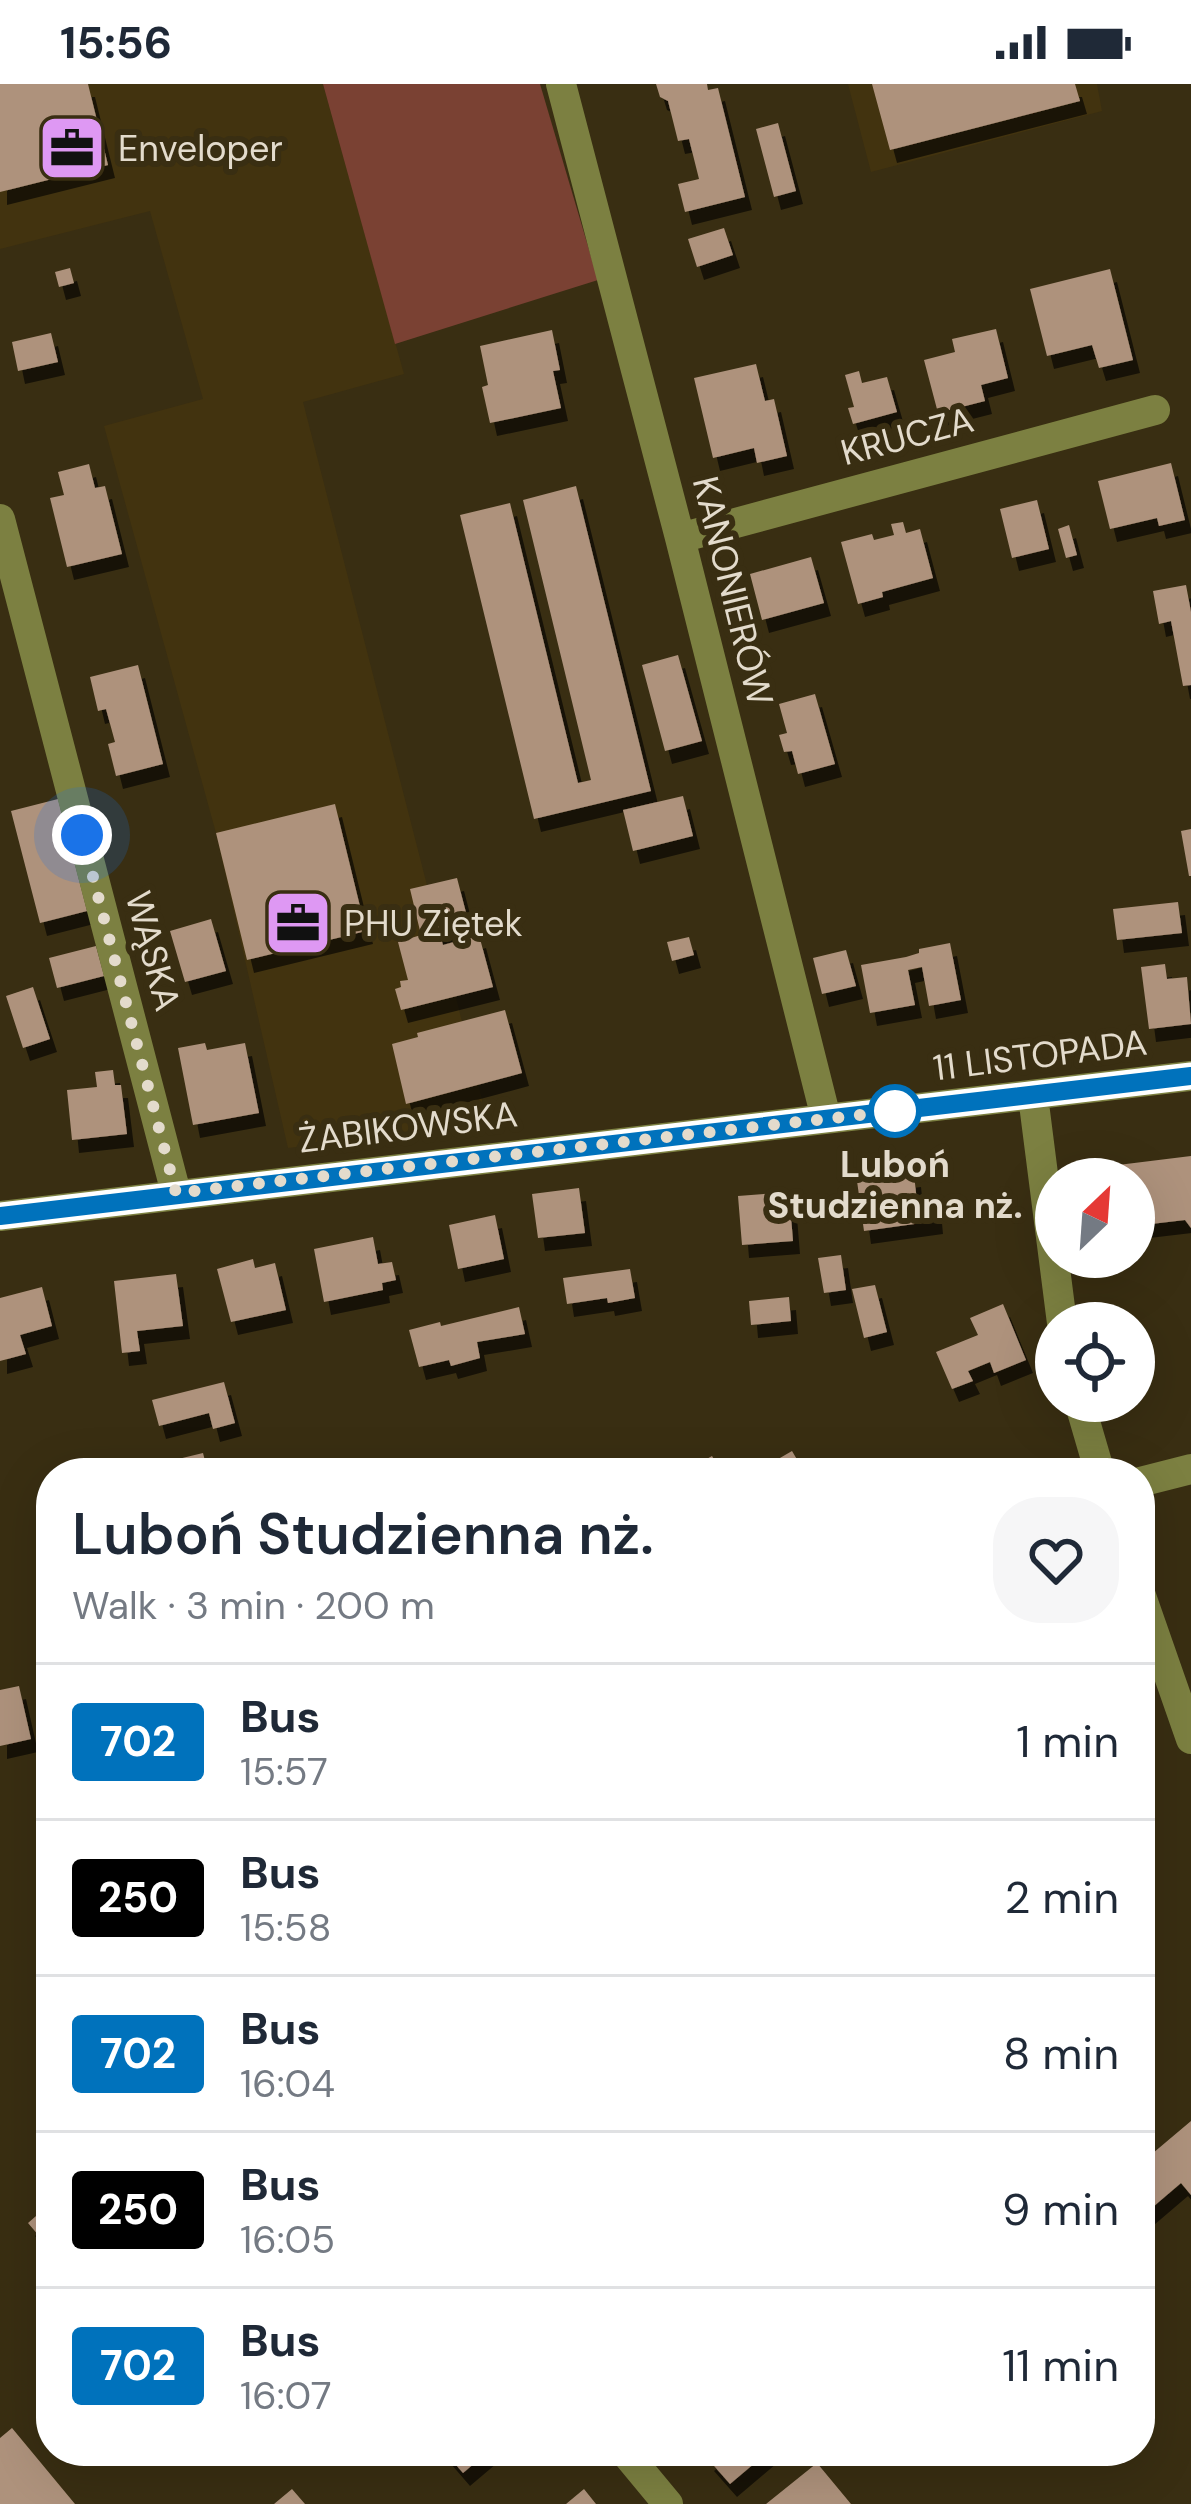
<!DOCTYPE html>
<meta charset="utf-8">
<style>
:root{--surface:#fff;--page:#f6f6f7;--text:#1f2937;--muted:#747a83;--line:#e0e1e3}
body{margin:0;font-family:"DM Sans",sans-serif;background:var(--page);color:var(--text);height:100vh;display:flex;flex-direction:column;font-size:45px;white-space:nowrap}
*{box-sizing:border-box;margin:0}
p{font-size:39px;color:var(--muted)}
.icon{flex:none;width:66px;height:66px;fill:none;stroke:currentColor;stroke-width:2;stroke-linecap:round;stroke-linejoin:round}
.map{position:relative;flex:1;overflow:hidden}
.details{position:absolute;left:36px;top:1374px;width:1119px;height:1008px;display:flex;flex-direction:column;background:var(--surface);border-radius:48px;box-shadow:0 12px 48px #0002}
.details>*{flex:none}
.badge{padding:0 24px;border-radius:9px;font-size:42px;line-height:78px}
.needle{width:78px;rotate:25deg}
.controls{position:absolute;left:1035px;top:1074px;display:grid;gap:24px}
.controls a{display:grid;place-items:center;width:120px;height:120px;border-radius:50%;background:var(--surface);box-shadow:0 12px 48px #0002;font-size:60px}
.you{position:absolute;width:60px;height:60px;margin:-30px;border:9px solid #fff;border-radius:50%;background:#1a73e8;box-shadow:0 0 0 18px #1a73e833}
.map>.badge{position:absolute;translate:-50% -50%;box-shadow:0 0 0 6px #fff}
.round{display:grid;place-items:center;flex:none;width:126px;height:126px;border-radius:48px;background:var(--page)}
.summary{display:flex;align-items:center;justify-content:space-between;height:204px;padding:0 36px}
h1{font-size:57px;font-weight:600;line-height:90px}
ul{padding:0;list-style:none}
li{display:flex;align-items:center;gap:36px;height:156px;padding:0 36px;border-top:3px solid var(--line)}
li div{flex:1}
li b{display:block;font-size:45px}
li em{font-style:normal}
li .badge{min-width:132px;font-weight:700;text-align:center}
.status{display:flex;justify-content:space-between;align-items:center;height:84px;padding:0 60px;background:var(--surface);direction:ltr}
.status svg{height:33px;fill:currentColor}
.map>svg:first-child{display:block}
.built{fill:#42330f}
.green{fill:#7a4133}
.building{fill:#ae927c;filter:url(#shadow)}
.lines{fill:none;stroke-linecap:round;stroke-linejoin:round}
.minor{stroke:#7c8041;stroke-width:30}
.line-casing{stroke:#fff;stroke-width:27}
.line{stroke:#0072bc;stroke-width:18}
.walk{stroke:#e3dbcc;stroke-width:12;stroke-dasharray:0 21.6}
.stop-dot{fill:#fff;stroke:#0072bc;stroke-width:6}
.labels{text-anchor:middle;dominant-baseline:central;stroke-width:12;stroke-linejoin:round;paint-order:stroke}
.poi-label{font-size:36px;fill:#e3dbcc;stroke:#392e12;text-anchor:start}
.street-label{font-size:36px;fill:#e3dbcc;stroke:#392e12}
.stop-label{font-size:36px;font-weight:bold;fill:#e3dbcc;stroke:#392e12}
</style>
<div class="status"><b>15:56</b><svg viewBox="0 0 49 12"><path d="M0 12V9h3v3zM5 12V6h3v6zM10 12V3h3v9zM15 12V0h3v12zM26 1h20v11H26zM47 4h2v5h-2z"/></svg></div>
<div class="map">
<svg width="1191" height="2420" viewBox="0 0 1191 2420">
<defs>
<filter id="shadow"><feDropShadow dx="7" dy="13" stdDeviation="0" flood-color="#0009"/></filter>
</defs>
<rect width="100%" height="100%" fill="#392e12"/>
<!-- built -->
<path class="built" d="M0 0H323L404 290 303 318 488 1039 288 1064 216 749 104 342 203 315 150 127 0 165Z
M848 0H1097L1102 27 871 88Z"/>
<!-- green -->
<path class="green" d="M323 0H540L598 196 395 260Z"/>
<!-- building -->
<path class="building" d="M0 0H88L108 81 0 108Z
M656 0H707L708 6 718 4 745 113 685 128 678 100 699 95 689 55 678 57 668 17 660 13Z
M872 0H1075L1080 17 890 66Z
M778 39 796 107 774 113 756 45Z
M724 144 733 171 697 183 688 155Z
M70 184 74 199 59 203 55 188Z
M1110 185 1133 276 1099 284 1092 261 1047 272 1030 205Z
M996 245 1008 294 981 301 985 317 938 329 924 276 955 268 952 255Z
M552 246 560 286 553 287 561 324 490 339 482 303 488 301 480 262Z
M51 249 58 278 18 287 12 258Z
M756 280 765 317 774 315 787 372 757 379 754 364 713 374 694 294Z
M859 287 862 299 887 293 897 328 853 340 848 324 854 323 845 291Z
M1171 379 1185 436 1159 442 1157 434 1110 445 1098 397Z
M89 380 95 404 105 402 122 470 67 483 50 414 64 411 58 388Z
M576 402 651 707 534 735 460 431 510 419 578 699 591 696 523 416Z
M1037 416 1049 465 1012 474 1000 425Z
M903 438 906 449 920 445 933 494 882 508 883 513 858 520 841 458 872 450 874 456 894 451 891 440Z
M1069 441 1077 471 1066 474 1058 445Z
M811 473 824 519 762 536 750 490Z
M1186 501 1191 528V601L1183 602 1171 537 1159 540 1153 507Z
M678 571 702 657 665 667 642 581Z
M138 581 163 680 116 692 108 660 115 658 106 625 98 627 90 593Z
M815 610 835 680 798 690 792 667 784 668 779 651 787 649 779 620Z
M683 712 693 752 633 767 623 726Z
M58 715 87 827 40 839 11 727Z
M335 720 366 847 247 876 216 749Z
M1191 745V792H1189L1181 747Z
M457 794 469 840 439 847 443 861 479 851 493 903 401 926 395 905 401 903 400 897 408 896 398 858 421 851 410 805Z
M1178 818 1182 849 1117 856 1113 825Z
M211 835 226 887 185 898 170 847Z
M689 853 694 871 672 877 667 858Z
M950 859 961 916 929 922 922 883 908 886 915 921 870 929 861 881 906 873 919 869V865Z
M96 862 104 892 57 904 49 874Z
M846 866 856 902 822 910 813 874Z
M1165 880 1167 895 1187 893 1191 940 1149 945 1141 883Z
M33 903 50 955 23 964 6 912Z
M505 926 522 989 406 1020 392 960 418 953 417 949Z
M205 959 207 966 245 959 259 1029 193 1041 178 964Z
M113 986 115 1001H121L127 1050 72 1056 67 1006 97 1003 95 988Z
M1191 1072V1144L1185 1136 1134 1142V1095H1120L1118 1081Z
M914 1090 917 1118 934 1115 936 1137 864 1147 857 1097Z
M579 1104 585 1149 538 1154 532 1110Z
M789 1108 793 1157 742 1161 738 1112Z
M495 1131 504 1175 458 1185 449 1141Z
M373 1153 378 1180 392 1178 396 1196 382 1199 383 1206 324 1218 314 1165Z
M841 1171 846 1206 824 1209 818 1174Z
M253 1175 255 1184 275 1179 286 1226 231 1238 217 1185Z
M630 1185 635 1214 608 1219 607 1214 567 1220 563 1194Z
M176 1190 183 1242 137 1247 140 1267 122 1269 114 1197Z
M875 1201 887 1248 864 1254 852 1205Z
M42 1203 52 1242 20 1251 26 1270 0 1277V1214Z
M789 1213 791 1237 751 1241 749 1217Z
M1003 1220 1026 1276 994 1289 990 1278 968 1287 973 1297 952 1305 936 1268 978 1251 970 1234Z
M519 1223 525 1250 477 1258 480 1274 451 1282 449 1276 419 1283 409 1246 440 1238 441 1242Z
M224 1298 235 1339 213 1345 209 1329 159 1342 152 1316Z
M792 1367 805 1389H754Z
M203 1369 208 1389H173L170 1377Z
M712 1372 722 1389H682Z
M19 1602 31 1655 0 1662V1606Z
M1191 2037V2111L1181 2099 1140 2134V2080Z
M51 2119V2166L28 2139Z
M12 2344 75 2420H0V2354Z
M444 2367H489L463 2389Z
M715 2367H769L730 2400 707 2374Z
M817 2379 851 2420H766Z
M292 2405 305 2420H274Z
M584 2405 596 2420H566Z"/>
<g class="lines">
<!-- minor -->
<path class="minor" d="M561 0 680 454 826 1034
M0 435 176 1109
M680 454 1155 326
M1033 1012 1062 1239
M0 1132 1191 992
M1079 1317 1100 1389
M1140 1398 1191 1385
M1140 1509 1191 1655
M624 2367 668 2420"/>
</g>
<g class="lines">
<!-- line casing -->
<g class="line-casing">
<path id="line" d="M0 1132 1191 992"/>
</g>
<!-- line -->
<use href="#line" class="line"/>
<!-- walk -->
<path class="walk" d="M82 751 176 1109 895 1027"/>
</g>
<!-- icons -->
<defs>
<g id="office-square" transform="scale(3.45)"><rect x="-9" y="-9" width="18" height="18" rx="4" fill="#de98f3" stroke="#392e12"/><path d="M-6-3h4V-5.5h4V-3h4V5H-6ZM-1-4.5V-3h2v-1.5ZM-6 0V1H6V0Z" fill="#111"/></g>
</defs>
<g fill-rule="evenodd">
<use href="#office-square" x="72" y="64"/>
<use href="#office-square" x="298" y="839"/>
</g>
<!-- markers -->
<circle class="stop-dot" cx="895" cy="1027" r="24"/>
<g class="labels">
<!-- poi labels -->
<g class="poi-label">
<text x="118" y="64">Enveloper</text>
<text x="344" y="839">PHU Ziętek</text>
</g>
<!-- street labels -->
<g class="street-label">
<text transform="translate(907 352) rotate(-15)">KRUCZA</text>
<text transform="translate(733 507) rotate(76)">KANONIERÓW</text>
<text transform="translate(153 867) rotate(75)">WĄSKA</text>
<text transform="translate(1040 971) rotate(-7)">11 LISTOPADA</text>
<text transform="translate(408 1043) rotate(-7)">ŻABIKOWSKA</text>
</g>
<!-- stop labels -->
<g class="stop-label">
<text x="895" y="1080">Luboń<tspan x="895" dy="41">Studzienna nż.</tspan></text>
</g>
</g>
</svg>
<div class="controls">
<a><svg class="needle" viewBox="-14 -14 28 28"><path d="M0-13l5 13h-10z" fill="#e53935"/><path d="M0 13l5-13h-10z" fill="#747a83"/></svg></a>
<a><svg class="icon" aria-label="locate" viewBox="0 0 24 24"><circle cx="12" cy="12" r="6"/><path d="M12 2v4M12 18v4M2 12h4M18 12h4"/></svg></a>
</div>
<div class="you" style="left:82px;top:751px"></div>
<section class="details">
<div class="summary"><div><h1>Luboń Studzienna nż.</h1><p>Walk · 3 min · 200 m</p></div><a class="round"><svg class="icon" aria-label="heart" viewBox="0 0 24 24"><path d="M12 20l-8-8c-3-5 5-10 8-4 3-6 11-1 8 4z"/></svg></a></div>
<ul>
<li><span class="badge" style="background:#0072bc;color:#fff">702</span><div><b>Bus</b><p>15:57</p></div><em>1 min</em></li>
<li><span class="badge" style="background:#000;color:#fff">250</span><div><b>Bus</b><p>15:58</p></div><em>2 min</em></li>
<li><span class="badge" style="background:#0072bc;color:#fff">702</span><div><b>Bus</b><p>16:04</p></div><em>8 min</em></li>
<li><span class="badge" style="background:#000;color:#fff">250</span><div><b>Bus</b><p>16:05</p></div><em>9 min</em></li>
<li><span class="badge" style="background:#0072bc;color:#fff">702</span><div><b>Bus</b><p>16:07</p></div><em>11 min</em></li>
</ul>
</section>
</div>
